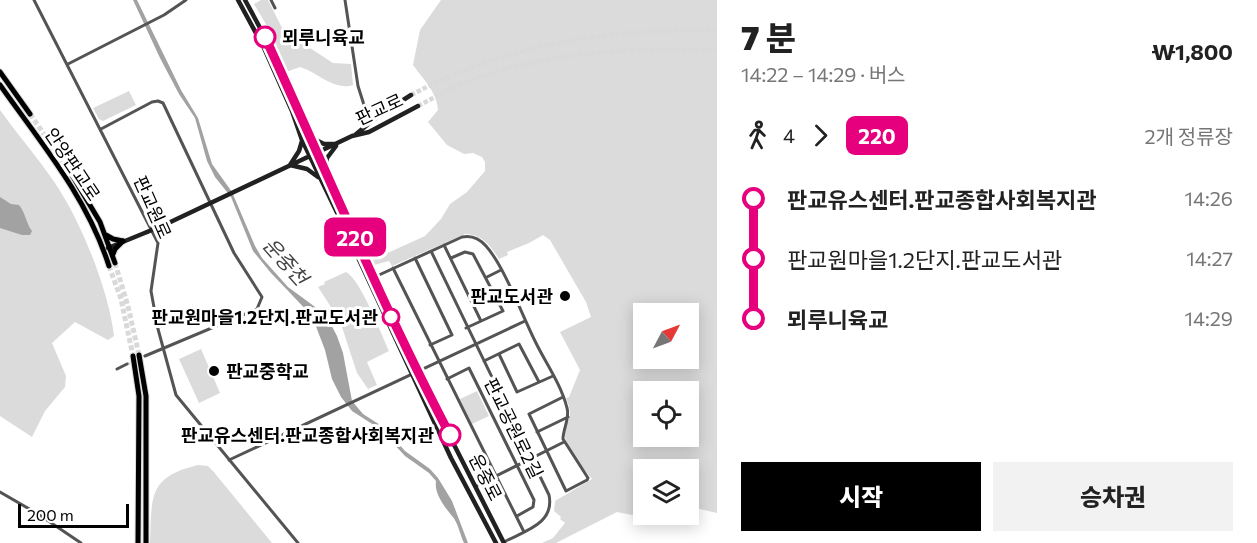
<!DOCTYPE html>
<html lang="ko">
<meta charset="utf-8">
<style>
:root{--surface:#fff;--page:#f2f2f2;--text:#222;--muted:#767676;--accent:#000}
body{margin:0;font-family:Commissioner,"Noto Sans KR",sans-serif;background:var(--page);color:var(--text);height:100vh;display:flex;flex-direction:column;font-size:22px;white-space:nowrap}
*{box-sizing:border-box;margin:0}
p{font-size:20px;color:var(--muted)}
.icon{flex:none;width:33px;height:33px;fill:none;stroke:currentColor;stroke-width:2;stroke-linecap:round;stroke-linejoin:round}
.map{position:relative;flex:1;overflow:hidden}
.sheet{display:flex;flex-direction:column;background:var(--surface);width:540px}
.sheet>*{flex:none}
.badge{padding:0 12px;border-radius:9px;font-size:21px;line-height:39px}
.needle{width:39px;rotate:49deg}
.fabs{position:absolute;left:633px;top:303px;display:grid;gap:12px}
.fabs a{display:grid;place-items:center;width:66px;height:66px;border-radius:0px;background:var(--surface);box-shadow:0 3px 15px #0003;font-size:30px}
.scale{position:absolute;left:18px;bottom:15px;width:111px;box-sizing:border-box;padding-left:6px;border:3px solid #000;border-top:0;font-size:16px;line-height:21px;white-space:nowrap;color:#000;-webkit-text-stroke:4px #fff;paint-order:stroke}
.map>.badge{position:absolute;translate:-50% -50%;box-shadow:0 0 0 3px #fff}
.legs{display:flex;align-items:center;gap:9px;height:66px;padding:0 24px;font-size:20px}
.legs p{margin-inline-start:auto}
.head{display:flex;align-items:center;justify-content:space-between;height:102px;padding:0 24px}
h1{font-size:33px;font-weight:800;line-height:45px}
.cta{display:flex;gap:12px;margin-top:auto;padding:12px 24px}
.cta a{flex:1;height:69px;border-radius:0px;background:var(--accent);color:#fff;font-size:24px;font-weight:800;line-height:69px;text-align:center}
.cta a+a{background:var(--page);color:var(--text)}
ul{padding:0 24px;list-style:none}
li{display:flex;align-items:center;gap:21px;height:60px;font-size:22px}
li i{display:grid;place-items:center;width:9px;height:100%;margin:0 8px;background:currentColor}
li i::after{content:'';width:15px;height:15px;margin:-8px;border:4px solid;border-radius:50%;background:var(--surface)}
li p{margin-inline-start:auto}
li:first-child i{background:linear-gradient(#0000 50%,currentColor 0)}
li:last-child i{background:linear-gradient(currentColor 50%,#0000 0)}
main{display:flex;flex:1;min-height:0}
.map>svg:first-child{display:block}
.green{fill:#dbdbdb;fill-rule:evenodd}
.water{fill:#a2a2a2}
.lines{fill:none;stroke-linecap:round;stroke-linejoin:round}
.street-tunnel{stroke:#d9d9d9;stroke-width:3;stroke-dasharray:3 1.5;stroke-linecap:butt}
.secondary-tunnel{stroke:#d9d9d9;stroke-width:4.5;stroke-dasharray:4.5 2;stroke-linecap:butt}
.primary-tunnel{stroke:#d9d9d9;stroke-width:5;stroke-dasharray:5 2.5;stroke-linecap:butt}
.primary-casing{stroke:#dbdbdb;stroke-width:7}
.street{stroke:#545454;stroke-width:3}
.secondary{stroke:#212121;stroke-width:4.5}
.primary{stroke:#000;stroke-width:5}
.secondary-bridge{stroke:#212121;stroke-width:4.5}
.line-1-casing{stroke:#fff;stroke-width:14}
.line-1{stroke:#e6007e;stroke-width:9}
.stop-1-dot{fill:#fff;stroke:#e6007e;stroke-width:3}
.poi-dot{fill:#000;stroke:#fff;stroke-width:2}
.labels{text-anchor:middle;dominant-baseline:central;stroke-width:6;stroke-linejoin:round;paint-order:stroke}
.stop-label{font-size:18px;font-weight:bold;fill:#000;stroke:#fff;text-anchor:end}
.street-label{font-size:18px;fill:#000;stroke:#fff}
.poi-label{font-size:18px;font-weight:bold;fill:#000;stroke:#fff;text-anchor:end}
.water-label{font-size:20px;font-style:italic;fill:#434343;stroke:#fff}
</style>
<main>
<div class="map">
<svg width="717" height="543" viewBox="0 0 717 543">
<rect width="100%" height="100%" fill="#fff"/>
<!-- green -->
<path class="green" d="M261 0H268L281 26 287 33 333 63 351 64 353 85C334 91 317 72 300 67L286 72 270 31 254 4Z
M441 0H717V513L691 507 689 508 688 470H644V514L645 515 642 517 617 512 556 543H542L553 538 565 523 560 519 561 517 554 511 555 501 592 479C584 469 565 447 565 435 566 416 575 421 566 398L569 397 580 370 560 332 591 317 586 302 550 240 543 235 529 243 507 252 508 255 499 259C490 245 483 235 465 234L392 266 389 261 374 265 372 260 425 236 441 219 450 204 467 192 485 171V162L482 157 473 153 464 154 447 145 428 122 438 110C437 92 423 79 413 65L420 30ZM644 314H688V358H644ZM644 392H688V436H644Z
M129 91 136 105 103 121 99 119 93 108Z
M0 110C18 135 38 158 55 183 81 221 109 291 114 336L108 340 75 322 52 343 66 376 65 387 45 411 32 437 0 416Z
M346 272C361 280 381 334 389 351L367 362 377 385 368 389 357 373 340 321 318 287 325 284 324 282Z
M201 349 220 393 199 403 179 359Z
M477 391 489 416 472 424 460 399Z
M198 465 208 466 213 471 272 543H150C152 498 147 477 198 465Z"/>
<!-- water -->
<path class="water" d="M133 0H137L181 90 198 118 212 164 232 192 255 246 262 258 288 287 326 315 337 336 343 353 352 401 363 414 385 428 405 451 430 469 438 478 452 501 468 543H464C460 535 458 522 452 516 445 507 434 494 436 481L429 473 405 456 380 429 352 411 341 397 332 379 325 350 312 316 271 273 253 251 231 197 215 177 207 161 195 118 179 94 160 58Z
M0 197 11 204 19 205C26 214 26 223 32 231L30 235H22L0 228Z"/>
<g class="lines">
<!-- street-tunnel -->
<path class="street-tunnel" d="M127 364 145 356"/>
<!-- secondary-tunnel -->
<path class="secondary-tunnel" d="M411 95C508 44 608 28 717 31
M418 106C437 96 456 85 476 78 553 52 636 47 717 50"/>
<!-- primary-tunnel -->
<path class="primary-tunnel" d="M30 114 69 170
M115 263 128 306 139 355
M109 266 121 299 133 356"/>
<!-- primary casing -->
<g class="primary-casing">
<path id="primary" d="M0 72 30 114
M0 85C41 143 87 197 109 266
M69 170 100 222 115 263
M106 235 113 239 123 241
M113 254 115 249 123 241
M139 355 146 396V543
M133 356 139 396 138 543"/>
</g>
<!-- street -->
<path class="street" d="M34 0 158 243 151 291 158 329 176 395 298 543
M271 0 275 8
M345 0 358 86 364 105
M68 64 164 15 186 0
M101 129 152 102 158 101 163 103 234 253 262 297 257 309 145 356
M444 245 481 321
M431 251 549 495C555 524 524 531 504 542
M415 258 452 335 430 345
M451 258 465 252 473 254 503 311 466 328
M393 268 524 532
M487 277 501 270
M368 280 462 237C472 235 479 238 486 246 504 266 522 315 535 341 545 362 561 384 567 408 570 418 563 429 563 439L588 478 587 480 566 491 529 414 563 397
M499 354 517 392 553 376
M484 361 519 344 539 382
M117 369 127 364
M447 379 469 368 534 500 533 507 517 516
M537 432 568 417
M229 460 525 321
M476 486 564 442
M0 492 38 514 81 543"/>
<!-- secondary -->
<path class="secondary" d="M238 0 264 48 292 111 302 140 342 223 451 458 496 543
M245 0 265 37 414 366 504 543
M355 135 378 116 411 95
M312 138 324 144H335
M290 165 307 169 318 177
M290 165 299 151 302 141
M325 167 327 158 336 146
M162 226 352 136 369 132 418 106
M108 248 147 232"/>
<!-- primary -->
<use href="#primary" class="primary"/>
<!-- secondary-bridge -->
<path class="secondary-bridge" d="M147 232 162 226"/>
</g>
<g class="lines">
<!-- line-1 casing -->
<g class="line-1-casing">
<path id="line-1" d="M265 37C326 170 382 305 450 435"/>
</g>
<!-- line-1 -->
<use href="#line-1" class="line-1"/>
</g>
<!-- markers -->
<g class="stop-1-dot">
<circle cx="265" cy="37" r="10"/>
<circle cx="391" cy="317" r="8"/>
<circle cx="450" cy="435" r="10"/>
</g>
<g class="poi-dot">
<circle cx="565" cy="296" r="6"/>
<circle cx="214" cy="371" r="6"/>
</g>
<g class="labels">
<!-- stop labels -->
<g class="stop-label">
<text x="282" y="37" text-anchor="start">뫼루니육교</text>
<text x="378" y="317">판교원마을1.2단지.판교도서관</text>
<text x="434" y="435">판교유스센터.판교종합사회복지관</text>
</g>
<!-- street labels -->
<g class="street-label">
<text transform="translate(379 109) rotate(-25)">판교로</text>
<text transform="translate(73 164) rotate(56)">안양판교로</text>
<text transform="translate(153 207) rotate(66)">판교원로</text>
<text transform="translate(514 428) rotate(64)">판교공원로2길</text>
<text transform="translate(486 477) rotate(63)">운중로</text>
</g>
<!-- poi labels -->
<g class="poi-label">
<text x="553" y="296">판교도서관</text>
<text x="226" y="371" text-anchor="start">판교중학교</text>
</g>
<!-- water labels -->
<g class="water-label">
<text transform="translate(286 261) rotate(48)">운중천</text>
</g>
</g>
</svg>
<div class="fabs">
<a><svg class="needle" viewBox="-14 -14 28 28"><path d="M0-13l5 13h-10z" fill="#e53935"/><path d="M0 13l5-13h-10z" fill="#767676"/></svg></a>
<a><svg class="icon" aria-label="locate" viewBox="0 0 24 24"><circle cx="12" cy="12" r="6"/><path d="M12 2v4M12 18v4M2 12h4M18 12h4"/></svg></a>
<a><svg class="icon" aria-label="layers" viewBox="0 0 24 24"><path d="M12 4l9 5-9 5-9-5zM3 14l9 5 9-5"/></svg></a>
</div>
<div class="scale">200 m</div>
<b class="badge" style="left:355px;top:237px;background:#e6007e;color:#fff">220</b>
</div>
<section class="sheet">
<div class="head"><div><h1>7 분</h1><p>14:22 – 14:29 · 버스</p></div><b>₩1,800</b></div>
<div class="legs"><svg class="icon" aria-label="walk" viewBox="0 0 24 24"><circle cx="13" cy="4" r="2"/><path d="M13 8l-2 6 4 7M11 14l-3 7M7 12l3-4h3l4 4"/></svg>4<svg class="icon" aria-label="forward" viewBox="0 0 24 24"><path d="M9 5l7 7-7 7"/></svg><b class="badge" style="background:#e6007e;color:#fff">220</b><p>2개 정류장</p></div>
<ul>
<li><i style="color:#e6007e"></i><b>판교유스센터.판교종합사회복지관</b><p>14:26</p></li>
<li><i style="color:#e6007e"></i><span>판교원마을1.2단지.판교도서관</span><p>14:27</p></li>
<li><i style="color:#e6007e"></i><b>뫼루니육교</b><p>14:29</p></li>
</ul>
<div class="cta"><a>시작</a><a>승차권</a></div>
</section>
</main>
